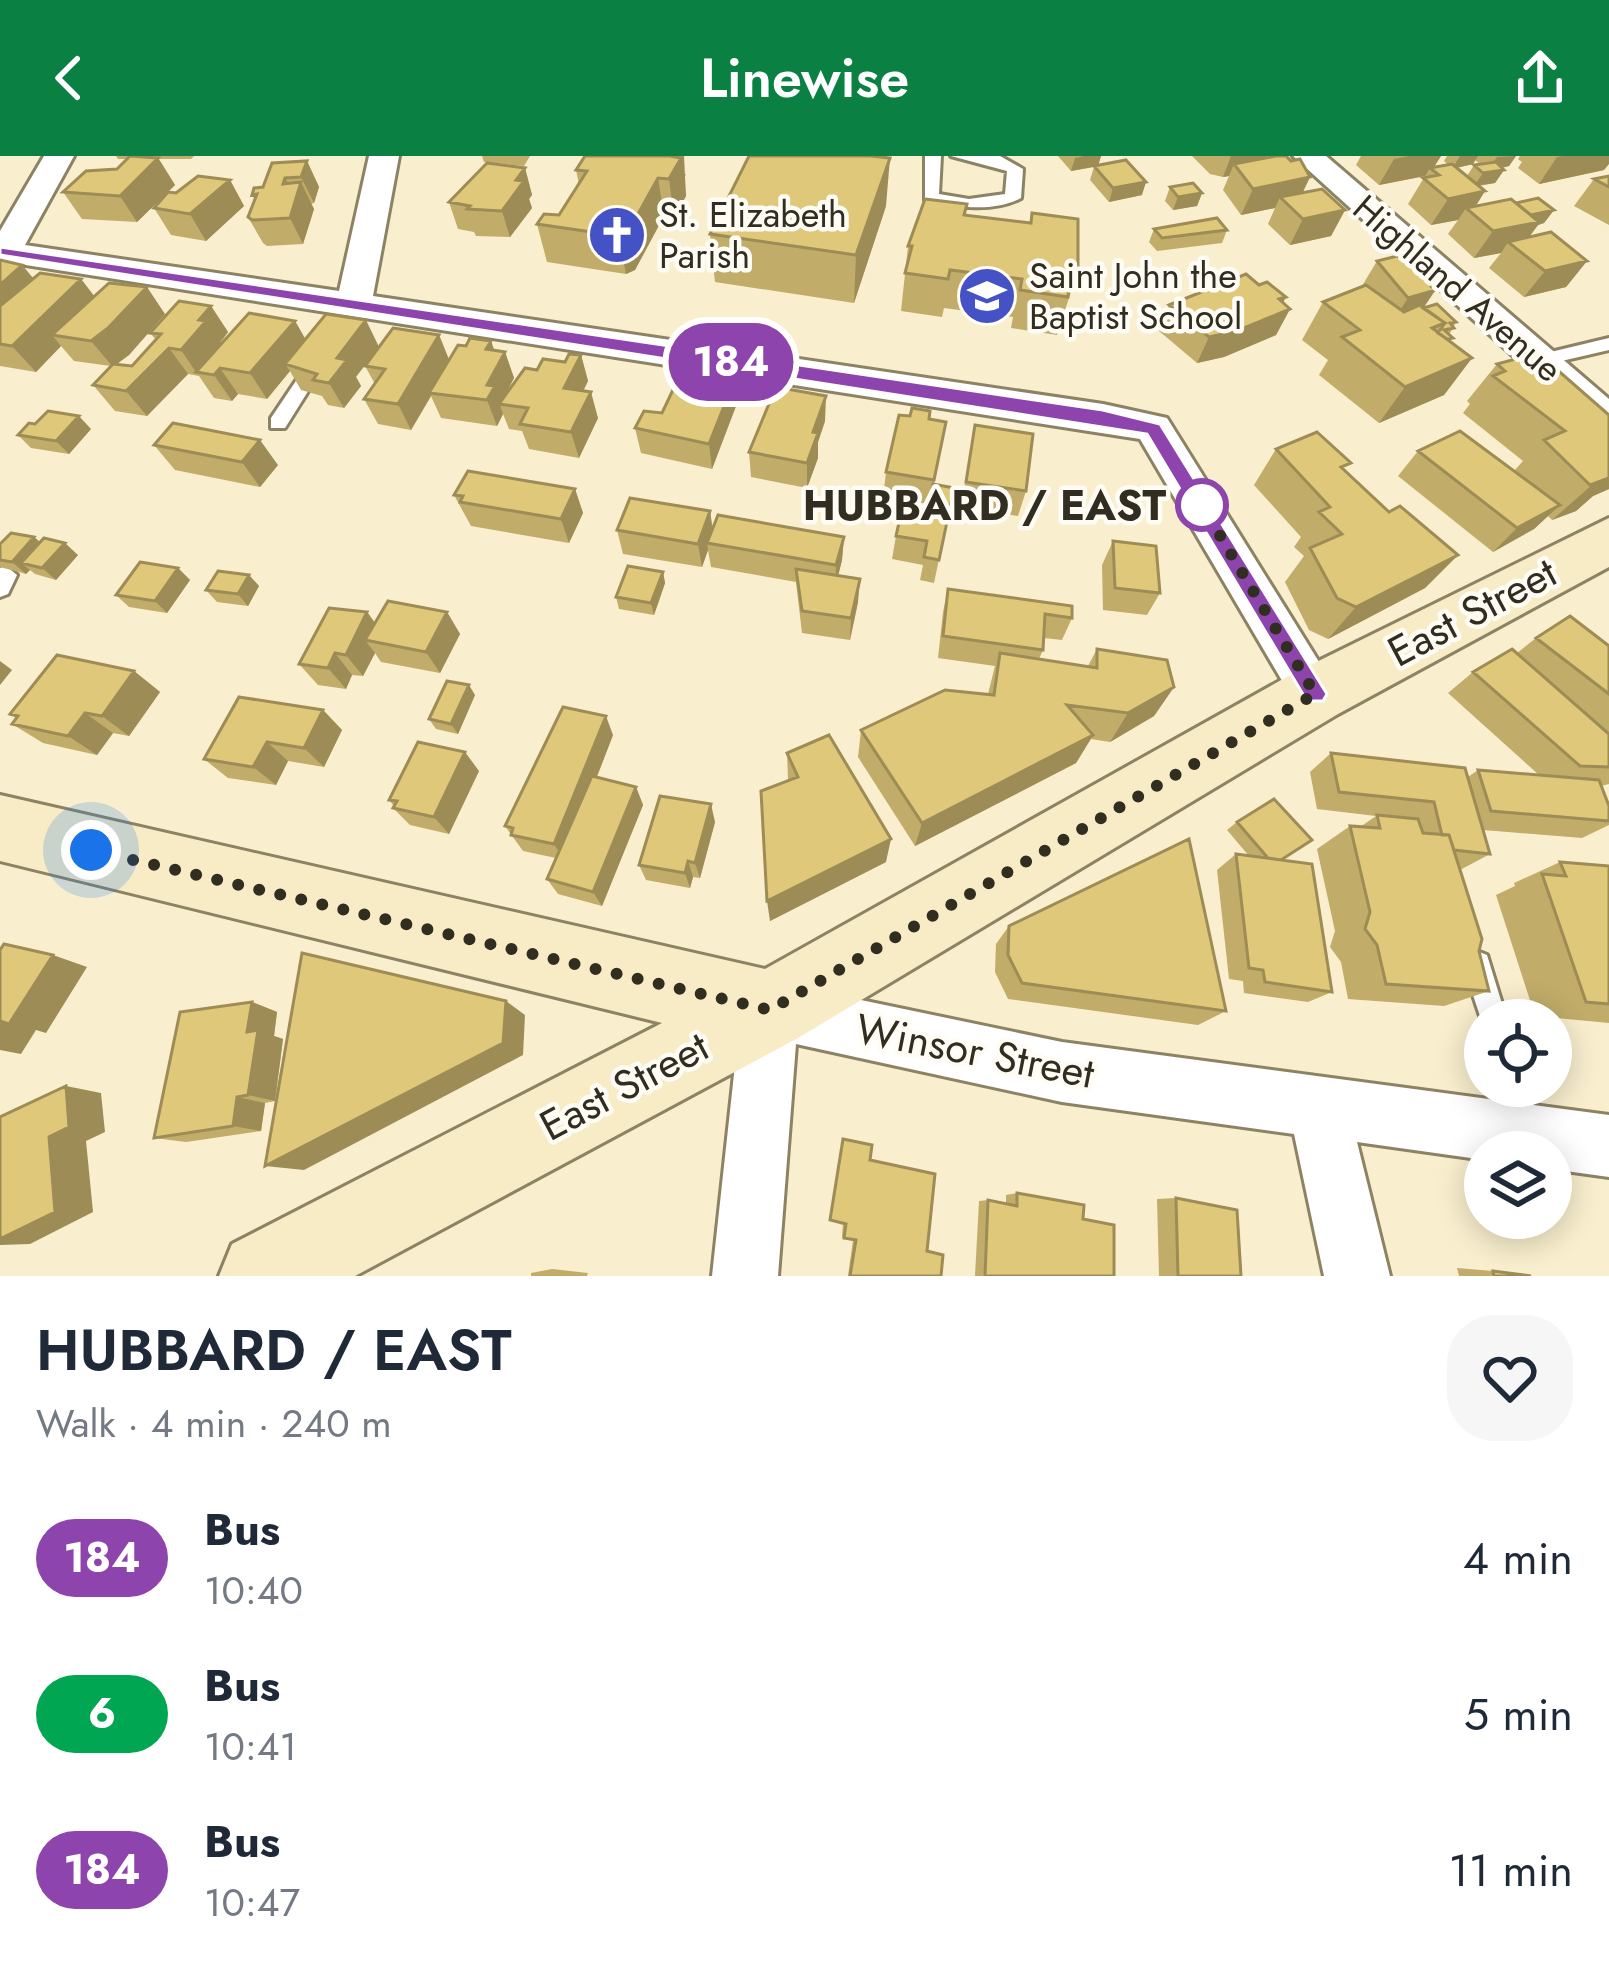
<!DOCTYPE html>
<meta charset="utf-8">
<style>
:root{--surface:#fff;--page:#f6f6f7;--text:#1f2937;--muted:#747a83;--accent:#0b8043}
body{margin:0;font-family:Jost,sans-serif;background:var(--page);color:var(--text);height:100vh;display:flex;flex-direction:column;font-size:45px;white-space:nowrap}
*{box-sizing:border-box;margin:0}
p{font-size:39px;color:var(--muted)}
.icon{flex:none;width:66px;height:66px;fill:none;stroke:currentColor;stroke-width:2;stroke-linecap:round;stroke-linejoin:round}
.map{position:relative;height:1120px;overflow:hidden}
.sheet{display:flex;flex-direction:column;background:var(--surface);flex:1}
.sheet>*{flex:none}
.badge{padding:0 24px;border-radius:39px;font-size:42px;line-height:78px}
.buttons{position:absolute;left:1464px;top:843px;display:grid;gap:24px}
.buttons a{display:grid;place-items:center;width:108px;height:108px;border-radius:50%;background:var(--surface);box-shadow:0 6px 30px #0003;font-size:60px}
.you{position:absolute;width:60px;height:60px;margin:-30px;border:9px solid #fff;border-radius:50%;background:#1a73e8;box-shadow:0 0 0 18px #1a73e833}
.map>.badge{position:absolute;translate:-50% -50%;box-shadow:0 0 0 6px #fff}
.round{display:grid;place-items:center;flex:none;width:126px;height:126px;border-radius:48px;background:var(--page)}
.head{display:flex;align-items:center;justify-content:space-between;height:204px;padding:0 36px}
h1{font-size:57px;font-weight:600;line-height:90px}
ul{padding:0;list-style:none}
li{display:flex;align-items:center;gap:36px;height:156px;padding:0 36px}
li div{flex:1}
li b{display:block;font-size:45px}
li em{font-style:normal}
li .badge{min-width:132px;font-weight:700;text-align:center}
header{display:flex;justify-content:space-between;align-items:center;height:156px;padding:0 36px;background:var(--accent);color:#fff;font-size:54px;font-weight:600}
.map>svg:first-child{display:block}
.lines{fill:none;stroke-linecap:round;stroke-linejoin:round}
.lane-casing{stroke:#8c8264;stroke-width:6}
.street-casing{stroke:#8c8264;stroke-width:6}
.secondary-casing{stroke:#8c8264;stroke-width:6}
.lane{fill:#fff;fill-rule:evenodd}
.street{fill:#fff;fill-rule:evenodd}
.secondary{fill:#f7ecc5;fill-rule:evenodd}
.wall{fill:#c1ac69;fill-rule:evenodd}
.shaded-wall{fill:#9d8c55}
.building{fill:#e0c87a;stroke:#9d8c55;stroke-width:3}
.line{fill:#8e44ad;stroke:#fff;stroke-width:3}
.walk{stroke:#312d20;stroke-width:12;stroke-dasharray:0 21.6}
.stop-dot{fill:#fff;stroke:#8e44ad;stroke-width:6}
.labels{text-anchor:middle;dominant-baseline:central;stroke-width:9;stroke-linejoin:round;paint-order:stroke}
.far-poi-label{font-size:36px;fill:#312d20;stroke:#fefcf5;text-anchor:start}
.far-street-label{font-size:36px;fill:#312d20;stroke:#fefcf5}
.stop-label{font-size:42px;font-weight:bold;fill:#312d20;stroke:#fefcf5;text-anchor:end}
.street-label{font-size:42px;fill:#312d20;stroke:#fefcf5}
</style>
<header><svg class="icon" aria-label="back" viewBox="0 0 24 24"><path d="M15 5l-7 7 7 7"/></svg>Linewise<svg class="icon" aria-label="share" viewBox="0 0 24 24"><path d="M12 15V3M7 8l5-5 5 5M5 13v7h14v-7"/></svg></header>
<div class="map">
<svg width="1609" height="1120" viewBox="0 0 1609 1120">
<rect width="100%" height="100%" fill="#f9efce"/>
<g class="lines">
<!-- lane casing -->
<g class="lane-casing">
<path id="lane" d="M925 0H941L939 38 969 43 1005 38 1007 15 951 0H1000L1023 13 1021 42C993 57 956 51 925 44Z
M1609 182V194L1540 210 1531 204 1534 200Z
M318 199 327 205 285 272H271V262L312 201Z
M6 410 17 419 8 438 0 441V412Z
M1477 795 1487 799 1507 864H1485V875L1463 809 1467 799Z
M1497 930H1527L1540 976 1536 987 1525 991 1514 987Z"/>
</g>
<!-- street casing -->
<g class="street-casing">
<path id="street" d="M44 0H74L25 89 339 135 369 0H399L373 140 1103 248 1167 262 1339 538 1332 552 1315 558 1298 552 1140 283 0 105V75Z
M1293 0H1326L1609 243V277L1595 274Z
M770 825 1062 886 1609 959V1021L1551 1013V996H1485V1004L1357 986 1390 1120H1324L1294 978 1062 946 796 888 778 1120H712L741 854 750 834Z"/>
</g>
<!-- secondary casing -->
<g class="secondary-casing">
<path id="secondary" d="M1609 362V411L1338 558 798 882 355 1120H219L232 1088 662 867 0 705V639L765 813 1292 518Z"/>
</g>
<!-- lane -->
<use href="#lane" class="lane"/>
<!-- street -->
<use href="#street" class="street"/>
<!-- secondary -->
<use href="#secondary" class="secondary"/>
</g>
<!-- wall -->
<path class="wall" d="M116 0H194L191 3H159L175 29 137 66 82 63 63 36 117 13 127 3H118Z
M482 0H530L524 10 484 6Z
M1058 0H1101L1098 10 1142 39 1109 46 1090 24 1094 11 1071 15Z
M1192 0H1267L1266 2 1310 21 1303 36 1345 54 1331 80 1290 89 1268 68 1275 52 1241 59 1223 34 1229 20 1223 21 1210 18Z
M1361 0H1441L1434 11 1447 8 1444 5 1447 0H1516L1509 10 1502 12 1504 14 1495 27 1479 30 1485 35 1476 50 1516 47 1554 54 1544 67 1538 69 1529 81 1587 105 1566 131 1524 141 1489 112 1501 97 1474 102 1448 78 1458 64 1431 69 1408 48 1425 20 1379 29 1356 9ZM1475 4 1480 8 1474 9 1467 20 1456 12 1473 8Z
M1520 0H1609L1604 14 1539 28 1518 12 1522 6 1518 3Z
M307 5 319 31 314 47 311 48 314 53 303 88 267 90 263 87 248 61 255 44 252 39Z
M525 12 532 39 529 43 532 52 510 81 476 80 474 76 458 73 449 46Z
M576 14 686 18 684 23 686 40 674 62 664 60 635 114 626 118 547 106 537 68 559 59 579 28Z
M1609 20V69L1574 50 1594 23Z
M230 24 244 50 206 85 171 79 154 52 176 37Z
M1170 31 1202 37 1197 50 1173 54 1165 45Z
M886 50 854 147 715 126 710 78Z
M965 59 1078 114 1057 179 1011 172 1013 161 944 152 942 161 901 155 908 90Z
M1154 73 1227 74 1222 87 1157 95 1149 86Z
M0 104 22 109 33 123H81L94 140 165 158 129 199 116 208 132 210 156 184 150 177 211 150 228 176 221 187 295 165 305 183 356 221 361 230 344 252 328 249 322 240 301 234 290 215 267 243 238 238 232 245 214 242 199 220 188 218 147 260 115 255 93 229 111 210 74 205 61 190 36 216 0 210Z
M1377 105 1424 151 1456 166 1449 179 1453 182 1450 186 1472 202 1444 239 1379 267 1319 219 1328 204 1302 184 1323 146 1362 130Z
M1259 129 1286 141 1283 146 1290 153 1276 179 1224 201 1197 207 1159 175 1169 149Z
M439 179 449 204 466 190 491 185 494 195 505 196 514 222 503 243 537 214 581 199 588 225 583 235 598 262 579 302 529 293 522 275 509 273 503 258 497 270 441 262 431 240 411 274 378 268 364 243 375 228 365 210Z
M1497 208 1609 259V333L1593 340 1576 355 1552 364 1548 360 1534 373 1493 396 1398 320 1418 295 1514 315 1523 305 1463 257 1470 248 1467 245Z
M734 225 736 250 712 313 641 297 635 272Z
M929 263 946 266 934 328 954 332 934 427 920 424 923 409 892 403 896 380 927 357 929 348 883 341 886 316Z
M825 265 818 286V302L807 332 751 321 749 296Z
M975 269 1026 335 1018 360 961 351Z
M91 273 69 298 31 292 18 279Z
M154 289 278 309 260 331 175 314Z
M1276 293 1345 316 1389 356 1458 399 1425 432 1328 483 1309 474 1285 426 1304 400 1294 391 1301 381 1254 329Z
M575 333 583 357 569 387 471 370 454 339Z
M710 355 713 373 844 381 842 404 838 419 858 446 850 484 802 477 796 426 711 411 708 394 702 411 623 398 617 374Z
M34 381 40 386 78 399 56 424 35 418 30 414 26 418 0 411V388Z
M1113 385 1160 437 1147 459 1103 454 1102 409Z
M178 412 190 424 167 457 129 451 116 439Z
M663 416 665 427 654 459 619 453 616 441Z
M249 419 259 430 248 450 217 446 206 434Z
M948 433 1072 462 1062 484 1044 482 1043 494 1039 503 1088 510 1097 493 1174 531 1154 560 1110 586 1091 583 1076 607 915 690 858 601 861 574 988 538 995 510 938 502 943 456Z
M367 456 375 467 447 456 460 478 440 517 381 506 375 497 363 520 352 519 346 533 318 529 299 508Z
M1536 482 1609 490V628L1601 630 1609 650V669L1582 682 1483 674 1490 698 1460 714 1489 835 1444 850 1348 843 1341 806 1330 791 1335 775 1317 693 1350 670 1360 671 1376 660 1317 653 1310 616 1331 597 1468 621 1478 614 1539 619 1448 537 1473 516 1517 497Z
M134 515 160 536 129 580 113 577 97 599 43 587 12 568 16 562 10 558Z
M475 539 458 578 436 573 429 563Z
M323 554 342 574 324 611 288 605 276 629 228 622 204 603Z
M613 579 597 621 636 631 643 649 602 750 558 738 547 723 556 702 523 695 505 670Z
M787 597 886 706 770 765 788 624Z
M479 615 449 678 410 669 393 652 394 650 389 644Z
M715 666 700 722 693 721 690 732 646 724 639 709Z
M1237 666 1312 684 1282 704 1332 836 1308 846 1244 837 1243 825 1229 823 1217 714 1236 698 1249 700 1227 674Z
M1560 706 1609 710V867L1535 860 1496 739 1515 730 1514 727Z
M1009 770 1226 855 1198 869 1008 843 995 816 996 788Z
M252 846 277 856 274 880 283 883 275 945 265 947 261 975 186 986 154 982Z
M843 983 870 1004 941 1120H848L853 1084 842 1081 843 1067 829 1064Z
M1017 1037 1083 1063 1114 1120H975L979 1045 988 1044 1006 1048V1039Z
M1176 1042 1241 1120H1159L1157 1043Z
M1457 1112 1493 1115 1531 1120H1459Z
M552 1113 588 1117 587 1120H531V1117Z"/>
<!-- shaded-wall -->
<path class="shaded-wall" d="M684 0 686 40 674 62 669 23 670 1Z
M1084 0H1101L1098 10 1071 15 1075 2Z
M1231 0H1267L1261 13 1234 8 1229 20 1223 21Z
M1409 0H1441L1432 14 1430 12 1425 20 1379 29 1394 3Z
M1460 0H1478L1473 8 1452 13Z
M1516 0 1509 10 1488 14 1497 1Z
M1563 0H1609V8L1604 14 1539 28 1557 1Z
M158 2 175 29 137 66 120 40Z
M890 2 886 50 854 147 856 99Z
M307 5 319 31 314 47 301 21Z
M525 12 532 39 529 43 532 52 510 81 502 55 516 24Z
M1504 14 1495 27 1474 30 1483 17Z
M1310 21 1297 48 1280 41 1275 52 1241 59 1253 33Z
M285 22 296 43 301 26 314 53 303 88 290 62 283 28Z
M658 22 664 60 635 114 626 118 619 80Z
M230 24 244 50 206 85 190 58Z
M1146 26 1142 39 1109 46 1113 32Z
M1485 35 1471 57 1466 52 1458 64 1431 69 1448 43Z
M1202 37 1197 50 1173 54 1178 41Z
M1345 54 1331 80 1290 89 1303 63Z
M1554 54 1544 67 1538 69 1520 93 1508 86 1501 97 1474 102 1493 75 1531 59Z
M1587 105 1566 131 1524 141 1545 115Z
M22 109 44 135 0 151V129Z
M81 123 101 149 52 179 61 190 36 216 12 190Z
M1439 129 1418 160 1391 168 1408 142Z
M147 131 165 158 129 199 113 211 91 185Z
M1286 141 1276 159 1290 153 1276 179 1224 201 1197 207 1209 181Z
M211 150 228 176 220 186 224 191 196 216 181 194 199 164Z
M366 164 379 191 356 221 361 230 344 252 329 227 337 202Z
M295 165 310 191 285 208 290 215 267 243 250 217Z
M439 179 450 206 429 237 431 240 411 274 398 248Z
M491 185 499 207 505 196 514 222 500 249 503 258 497 270 487 244 486 193Z
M169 192 188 218 147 260 126 235Z
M581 199 588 225 572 258 564 232Z
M1472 202 1444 239 1379 267 1405 231Z
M220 212 238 238 232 245 214 219Z
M734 225 736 250 712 313 709 288Z
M591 236 598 262 579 302 571 276Z
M826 240 825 265 818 286V302L807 332V307L813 276Z
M79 260 91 273 69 298 56 285Z
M260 284 278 309 260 331 242 306Z
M1609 314V333L1593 340 1576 355 1552 364Z
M575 333 583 357 569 387 561 363Z
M1560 349 1534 373 1493 396 1517 372Z
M710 355 713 379 707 387 708 394 702 411 698 388Z
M34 381 48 393 21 407 30 414 26 418 12 406Z
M844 381 842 404 835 433 836 409Z
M65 387 78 399 56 424 42 412Z
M1458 399 1425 432 1328 483 1356 451Z
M178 412 190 424 167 457 155 445Z
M663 416 665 427 654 459 651 447Z
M249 419 259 430 248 450 238 438Z
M860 423 858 446 850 484 851 462Z
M367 456 383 478 365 484 375 497 363 520 346 499Z
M447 456 460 478 440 517 426 496Z
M335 497 352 519 346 533 328 512Z
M0 505 12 514 0 529Z
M134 515 160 536 129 580 102 560Z
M469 529 475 539 458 578 451 568Z
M1174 531 1154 560 1110 586 1128 557Z
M323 554 342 574 324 611 304 592Z
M85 557 113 577 97 599 68 580Z
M606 560 613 579 564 704 554 688Z
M1093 579 1076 607 915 690 922 667Z
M267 586 288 605 276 629 253 611Z
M465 596 479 615 449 678 434 661Z
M636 631 643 649 602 750 593 736Z
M711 648 715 666 700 722 695 707Z
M891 683 886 706 770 765 767 745Z
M688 705 693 721 690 732 685 717Z
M53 799 87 811 46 877 36 874 21 898 0 894V865Z
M506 845 525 859 523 899 304 1014 265 1010Z
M252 846 277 856 274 880 283 883 275 945 248 939 247 876Z
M66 930 101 937 105 976 86 985 93 1056 30 1088 0 1089V1083L49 981Z
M237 941 265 947 261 975 233 970Z"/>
<!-- building -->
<path class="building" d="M130 0 158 2 120 40 63 36 86 15 117 13Z
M585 0H670L681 2 669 23 658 22 628 76 619 80 537 68 544 58 559 59 587 15 576 14Z
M749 0H871L890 2 856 99 710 78Z
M1276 0H1286L1291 5 1300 3 1310 21 1253 33 1234 8Z
M1126 4 1146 26 1113 32 1094 10Z
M307 5 301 21 285 22 283 28 301 26 290 62 252 64 248 61 257 38 252 39 254 32 263 31 272 7Z
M1496 6 1504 14 1483 17 1474 9Z
M487 7 525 12 516 24 524 25 502 55 467 53 470 50 449 46Z
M1452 8 1485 35 1448 43 1423 22 1439 19 1430 12Z
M198 20 230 24 190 58 154 52 168 36 176 37Z
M1609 20V31L1594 23Z
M1193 27 1202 37 1178 41 1170 31Z
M1322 33 1345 54 1303 63 1280 41Z
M1538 42 1554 54 1531 59 1516 47Z
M925 43 967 48 964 59 1031 67 1032 57 1078 63V114L1071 113 1068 141 1020 134 1022 123 950 114 948 123 905 117 912 90H908Z
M1511 43 1539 66 1493 75 1466 52Z
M1217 62 1227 74 1162 82 1154 73Z
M1551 76 1587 105 1545 115 1508 86Z
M1397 100 1410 103 1439 129 1432 131 1436 134 1408 142 1377 105Z
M0 104 22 109 0 129Z
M40 117 81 123 12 190 0 188V150Z
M1246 118 1259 129 1267 126 1286 141 1279 143 1290 153 1237 175 1209 181 1169 149Z
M109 127 147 131 108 172 91 185 52 179Z
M1366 129 1404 156 1420 149 1445 167 1432 172 1472 202 1405 231 1342 181 1360 174 1323 146Z
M179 145 211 150 199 164 206 165 181 194 169 192 126 235 93 229 113 208 132 210 161 178 150 177Z
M1437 148 1456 166 1450 167 1454 172 1444 174 1453 182 1447 183 1438 177 1445 167 1423 152Z
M249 157 295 165 250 217 220 212 214 219 196 216Z
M326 158 366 164 337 202 347 204 329 227 313 224 317 218 285 208Z
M393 172 439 179 398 248 364 243 385 213 365 210Z
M470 182 491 185 486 193 505 196 487 229 495 230 487 244 429 237 458 189 466 190Z
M1538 197 1609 259V322L1590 329 1544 284 1565 275 1493 220 1505 215 1497 208Z
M569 198 581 199 564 232 591 236 571 276 520 268 528 252 499 248 525 212 537 214 543 203 565 206Z
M681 217 734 225 709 288 635 272 644 255 662 257Z
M776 231 826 240 813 276 818 277 807 307 749 296Z
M912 252 930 255 929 263 946 266 934 324 886 316 899 259 910 260Z
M48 255 79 260 56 285 18 279 29 267 35 268Z
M173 267 260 284 242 306 154 289Z
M975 269 1033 278 1026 335 966 326Z
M1460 275 1560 349 1517 372 1418 295Z
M1317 276 1351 307 1341 311 1389 356 1400 350 1458 399 1356 451 1337 442 1310 392 1342 378 1319 356 1330 351 1276 293Z
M468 315 575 333 561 363 460 346 463 340 454 339Z
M933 328 954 332 939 404 924 401 927 385 896 380 902 353 927 357Z
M630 342 710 355 698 388 617 374Z
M718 359 844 381 836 409 707 387Z
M11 377 34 381 12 406 0 404V388Z
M44 382 65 387 42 412 21 407Z
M1113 385 1156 390 1160 437 1115 432Z
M140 406 178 412 155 445 116 439Z
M628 410 663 416 651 447 616 441Z
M796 413 860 423 851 462 802 455Z
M218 415 249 419 238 438 206 434Z
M948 433 1072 450V462L1045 458 1043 494 943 480Z
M388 445 447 456 426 496 365 484Z
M329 452 367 456 346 499 335 497 328 512 299 508Z
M1570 460 1609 490V538L1536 482Z
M1097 493 1167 504 1174 531 1128 557 1067 549 1093 579 922 667 861 574 945 534 994 539 1000 497 1097 512Z
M1512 493 1609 578V611L1580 610 1473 516Z
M57 499 134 515 102 560 85 557 68 580 12 568 18 560 10 558Z
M447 525 469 529 451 568 429 563Z
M239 541 323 554 304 592 267 586 253 611 204 603Z
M563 551 606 560 554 688 511 679 513 672 505 670Z
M829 579 891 683 767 745 761 635 798 621 787 597Z
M418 586 465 596 434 661 393 652 397 645 389 644Z
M1331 597 1465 612 1490 698 1454 694 1449 679H1442L1434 646 1339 636Z
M1478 614 1599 624 1609 650V665L1491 655Z
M592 620 636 631 593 736 547 723Z
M660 640 711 648 695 707 688 705 685 717 639 709Z
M1274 643 1312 684 1281 704 1268 702 1237 666Z
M1377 659 1418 663 1423 677 1449 679 1482 783 1479 795 1489 835 1386 828 1377 789 1365 773 1370 756 1350 670 1380 672Z
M1189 683 1226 855 1022 827 1008 799 1009 770Z
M1236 698 1312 708 1332 836 1265 826 1263 814 1249 812Z
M1560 706 1609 710V848L1586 846 1542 718 1566 720Z
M4 788 53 799 9 868 0 865V794Z
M302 797 506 845 503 887 265 1010Z
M252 846 247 876 258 874 248 939 237 941 233 970 154 982 180 856Z
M66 930 69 971 49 981 55 1056 0 1083V961Z
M843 983 872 989 870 1004 935 1018 927 1095 943 1099 941 1120H850L856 1084 844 1082 846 1068 830 1064Z
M1017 1037 1084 1049 1083 1063 1114 1069V1120H985L988 1044 1017 1050Z
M1176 1042 1237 1054 1241 1120H1178Z
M1493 1115 1531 1120H1494Z"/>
<!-- line -->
<path class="line" d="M0 91 1103 254 1160 268 1327 538 1323 545H1307L1147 278 0 99Z"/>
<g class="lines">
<!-- walk -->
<path class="walk" d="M91 694 770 854 1315 538 1192 333 1202 349"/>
</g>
<!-- icons -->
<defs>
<g id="church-disc" transform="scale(3)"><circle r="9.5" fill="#4452c6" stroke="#fefcf5"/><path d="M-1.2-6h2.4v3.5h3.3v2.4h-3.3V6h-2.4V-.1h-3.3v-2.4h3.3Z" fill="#fff"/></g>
<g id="school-disc" transform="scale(3)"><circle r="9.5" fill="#4452c6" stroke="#fefcf5"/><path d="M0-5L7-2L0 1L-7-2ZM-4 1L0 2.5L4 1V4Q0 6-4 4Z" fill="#fff"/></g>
</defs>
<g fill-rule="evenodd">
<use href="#church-disc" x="617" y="79"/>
<use href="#school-disc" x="987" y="140"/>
</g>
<!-- markers -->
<circle class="stop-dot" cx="1202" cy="349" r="24"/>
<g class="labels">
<!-- far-poi labels -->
<g class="far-poi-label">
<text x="659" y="58">St. Elizabeth<tspan x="659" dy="41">Parish</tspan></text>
<text x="1029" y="119">Saint John the<tspan x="1029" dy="41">Baptist School</tspan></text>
</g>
<!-- far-street labels -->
<g class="far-street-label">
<text transform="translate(1458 132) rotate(41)">Highland Avenue</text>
</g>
<!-- stop labels -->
<g class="stop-label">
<text x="1166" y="349">HUBBARD / EAST</text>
</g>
<!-- street labels -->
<g class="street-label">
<text transform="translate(1472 456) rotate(-28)">East Street</text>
<text transform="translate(975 895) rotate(11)">Winsor Street</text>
<text transform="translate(624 930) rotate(-28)">East Street</text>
</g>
</g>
</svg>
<div class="buttons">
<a><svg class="icon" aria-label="locate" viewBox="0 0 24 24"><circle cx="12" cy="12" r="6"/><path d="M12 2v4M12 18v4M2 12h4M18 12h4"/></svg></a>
<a><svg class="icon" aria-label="layers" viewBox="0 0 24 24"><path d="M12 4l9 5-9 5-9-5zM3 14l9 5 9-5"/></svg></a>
</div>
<div class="you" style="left:91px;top:694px"></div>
<b class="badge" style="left:731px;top:206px;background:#8e44ad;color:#fff">184</b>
</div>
<section class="sheet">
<div class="head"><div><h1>HUBBARD / EAST</h1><p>Walk · 4 min · 240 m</p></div><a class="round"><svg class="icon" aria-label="heart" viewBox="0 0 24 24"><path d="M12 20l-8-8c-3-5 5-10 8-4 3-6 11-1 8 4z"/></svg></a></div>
<ul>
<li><span class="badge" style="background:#8e44ad;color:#fff">184</span><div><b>Bus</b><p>10:40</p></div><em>4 min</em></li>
<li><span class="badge" style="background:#00a651;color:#fff">6</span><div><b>Bus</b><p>10:41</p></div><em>5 min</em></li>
<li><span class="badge" style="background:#8e44ad;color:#fff">184</span><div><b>Bus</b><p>10:47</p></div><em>11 min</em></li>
</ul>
</section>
